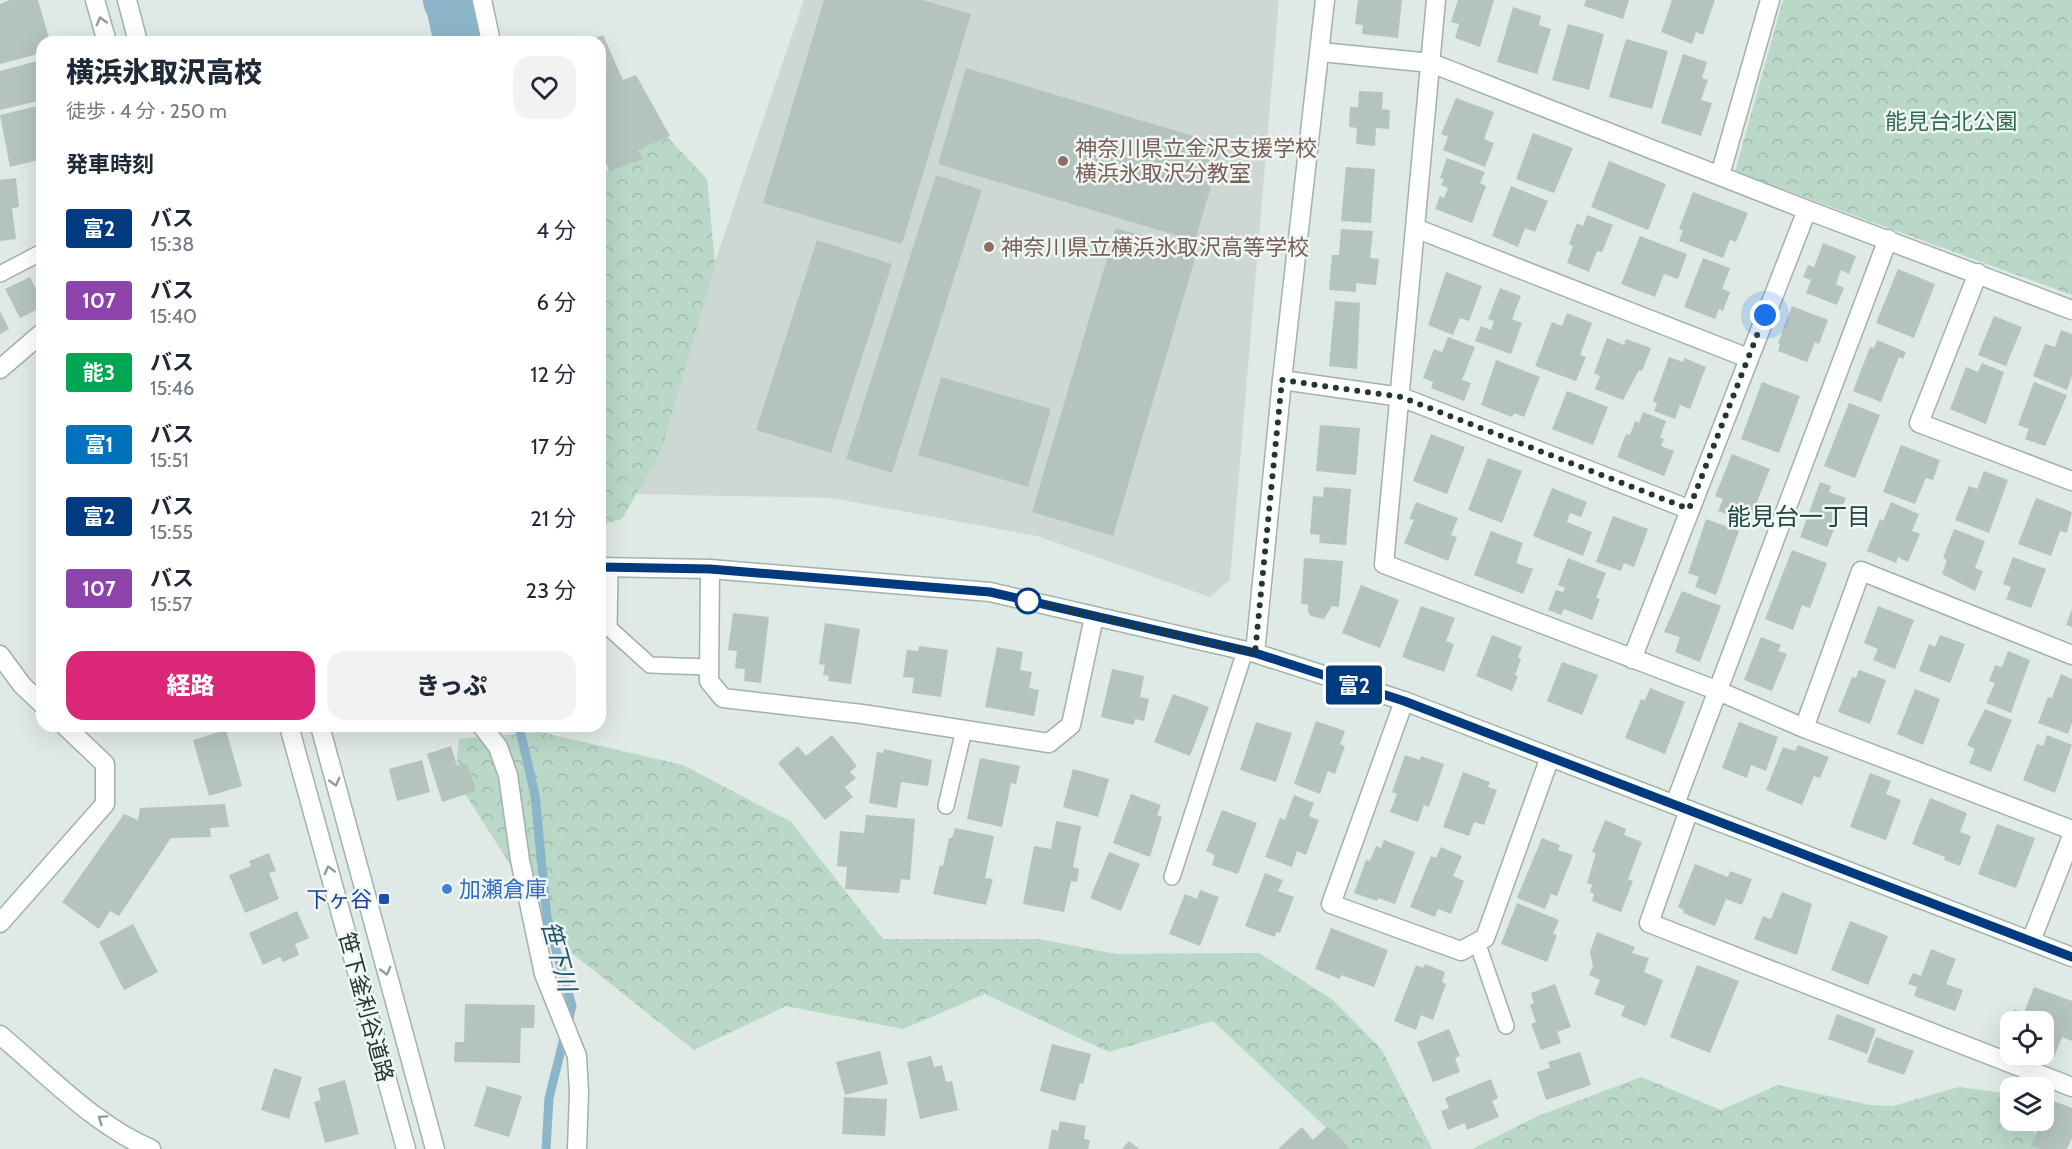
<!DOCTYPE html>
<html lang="ja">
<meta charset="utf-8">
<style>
:root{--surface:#fff;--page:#f2f2f3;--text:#1f2937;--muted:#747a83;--accent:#db2777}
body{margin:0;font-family:Cabin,"Noto Sans JP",sans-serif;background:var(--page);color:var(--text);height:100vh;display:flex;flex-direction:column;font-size:22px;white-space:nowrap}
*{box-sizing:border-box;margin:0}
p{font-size:20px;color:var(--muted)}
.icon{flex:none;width:33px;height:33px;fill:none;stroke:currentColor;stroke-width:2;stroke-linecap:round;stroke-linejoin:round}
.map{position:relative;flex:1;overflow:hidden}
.side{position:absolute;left:36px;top:36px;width:570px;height:696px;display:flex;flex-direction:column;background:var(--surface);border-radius:18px;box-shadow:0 6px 24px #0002}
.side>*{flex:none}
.badge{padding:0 12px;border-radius:4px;font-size:21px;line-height:39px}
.tools{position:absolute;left:2000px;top:1011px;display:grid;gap:12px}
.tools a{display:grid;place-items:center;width:54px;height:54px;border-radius:12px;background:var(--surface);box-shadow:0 6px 24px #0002;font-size:30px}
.you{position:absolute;width:30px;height:30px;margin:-15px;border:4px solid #fff;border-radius:50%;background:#1a73e8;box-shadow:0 0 0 9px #1a73e833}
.map>.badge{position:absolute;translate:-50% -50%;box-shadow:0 0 0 3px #fff}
h2{padding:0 30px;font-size:22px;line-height:54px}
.round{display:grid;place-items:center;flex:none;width:63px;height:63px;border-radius:18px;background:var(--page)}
.summary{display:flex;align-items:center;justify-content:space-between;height:102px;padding:0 30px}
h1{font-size:28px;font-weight:800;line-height:45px}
.cta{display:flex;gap:12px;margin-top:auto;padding:12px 30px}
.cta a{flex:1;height:69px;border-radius:18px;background:var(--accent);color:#fff;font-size:24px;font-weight:800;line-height:69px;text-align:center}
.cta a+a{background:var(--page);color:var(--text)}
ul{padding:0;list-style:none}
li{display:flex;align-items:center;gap:18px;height:72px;padding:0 30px}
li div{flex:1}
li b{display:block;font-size:22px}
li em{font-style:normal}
li .badge{min-width:66px;font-weight:700;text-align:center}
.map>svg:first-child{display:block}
.built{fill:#cdd8d5}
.forest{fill:url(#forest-crowns)}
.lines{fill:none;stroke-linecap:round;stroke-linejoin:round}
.stream{stroke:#8bb6ca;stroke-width:9}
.river{stroke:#8bb6ca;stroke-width:56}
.building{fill:#b5c3bf}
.lane-casing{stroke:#a3b0ad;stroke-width:18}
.street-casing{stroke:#a3b0ad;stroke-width:21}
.secondary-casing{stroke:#9fb3af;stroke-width:21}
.lane{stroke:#fff;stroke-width:15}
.street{stroke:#fff;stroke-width:18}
.secondary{stroke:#fff;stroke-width:18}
.oneway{stroke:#909b9a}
.line-casing{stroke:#fff;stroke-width:14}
.line{stroke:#003b80;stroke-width:9}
.walk{stroke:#223735;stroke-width:6;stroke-dasharray:0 10.8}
.education-dot{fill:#8d6e63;stroke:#eff6f3;stroke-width:2}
.stop-dot{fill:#fff;stroke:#003b80;stroke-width:3}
.shop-dot{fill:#3f7fe0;stroke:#eff6f3;stroke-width:2}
.transit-dot{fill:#1a4fb4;stroke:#eff6f3;stroke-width:2}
.labels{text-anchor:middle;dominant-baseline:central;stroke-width:5;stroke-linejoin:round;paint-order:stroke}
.park-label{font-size:22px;fill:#306a50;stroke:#eff6f3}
.education-label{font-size:22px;fill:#785e54;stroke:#eff6f3;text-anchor:start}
.shop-label{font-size:22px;fill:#366cbe;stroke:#eff6f3;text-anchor:start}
.transit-label{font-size:22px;fill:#164399;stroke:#eff6f3;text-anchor:end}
.street-label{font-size:22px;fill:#223735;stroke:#eff6f3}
.neighbourhood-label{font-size:24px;fill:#204744;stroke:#eff6f3}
.water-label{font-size:24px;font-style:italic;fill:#22546d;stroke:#eff6f3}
</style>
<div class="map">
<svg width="2072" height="1149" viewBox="0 0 2072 1149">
<defs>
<pattern id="forest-crowns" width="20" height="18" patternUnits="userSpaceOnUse" patternTransform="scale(1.5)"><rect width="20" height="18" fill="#b9d8c7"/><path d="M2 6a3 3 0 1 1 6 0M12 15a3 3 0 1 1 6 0" fill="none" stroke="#9fbaac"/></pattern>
</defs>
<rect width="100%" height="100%" fill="#dfe9e6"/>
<!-- built -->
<path class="built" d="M804 0H1279L1230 580 1210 597 1037 536 831 498 636 494Z"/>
<!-- forest -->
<path class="forest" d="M1783 0H2072V295L1735 172Z
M657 126 707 179 715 264 662 449 622 519 600 525V174L611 168Z
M540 732 683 765 791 822 883 939H1039L1116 954 1259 953 1333 1000 1382 1050 1432 1149H1349L1213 1021 1109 1052 985 994 903 1029 786 1006 694 1050 573 954 515 872 455 778 459 739Z
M1641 1077 1721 1110 1778 1085 1870 1105 1893 1106 1959 1087 2010 1094V1120L2032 1121 2038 1149H1472L1538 1116Z"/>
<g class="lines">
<!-- stream -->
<path class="stream" d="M519 726 535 795 547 918 572 1006 549 1098 546 1149"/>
<!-- river -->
<path class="river" d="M451 0 454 5 462 42"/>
</g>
<!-- building -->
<path class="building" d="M10 0H38L50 42H42V53L0 64V4Z
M824 0H922L971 14 902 244 763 203Z
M1358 0H1402L1398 38 1362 34 1363 25 1355 24Z
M1458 0H1494L1480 47 1455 38 1459 24 1451 22Z
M1586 0H1629L1623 19 1584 6Z
M1672 0H1715L1703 35 1696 32 1692 44 1661 32Z
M1513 7 1541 16 1539 25 1551 29 1537 74 1497 62Z
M1568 24 1604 34 1589 90 1552 80Z
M603 35 623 80 636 75 670 136 638 150 643 159 609 171 603 155 600 156V42H587Z
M1626 39 1668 51 1652 109 1609 97Z
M1683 54 1707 62 1702 78 1708 80 1701 100 1712 103 1701 136 1661 123Z
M37 61 42 82V100L0 110V71Z
M966 68 1223 145 1195 241 938 164Z
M1359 91 1383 92 1382 109 1390 110 1389 129 1376 128 1375 146 1356 144 1357 128 1349 127 1350 107H1358Z
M1456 98 1494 112 1484 139 1494 143 1485 167 1443 150 1448 137 1441 134Z
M42 105V159L10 167 0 115Z
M1533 133 1573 148 1554 193 1516 179Z
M1447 158 1485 172 1480 183 1486 186 1472 223 1435 209 1440 196 1444 198 1448 188 1441 185 1444 179 1440 178Z
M1609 161 1666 184 1648 230 1591 207Z
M1346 167 1375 169 1371 223 1341 221Z
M936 175 982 190 892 473 846 459Z
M16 178 19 207 12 208 16 239 0 241V180Z
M1511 186 1548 201 1535 232 1525 228 1518 247 1492 236Z
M1693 192 1748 213 1736 242 1730 240 1723 258 1679 241 1683 230 1679 229Z
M1587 215 1613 225 1602 252 1597 251 1589 272 1567 263 1573 246 1569 244 1577 223 1583 226Z
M1116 228 1197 252 1113 536 1032 512Z
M1341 229 1373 231 1370 258 1379 259 1376 285 1356 283V292L1329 290 1332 255H1339Z
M1640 236 1687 254 1678 279 1664 274 1655 297 1621 284Z
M817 240 892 264 831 453 756 430Z
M1823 243 1856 256 1849 274 1841 270 1836 284 1844 288 1837 305 1806 293 1811 280 1803 277 1808 265 1814 267Z
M1703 258 1730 268 1722 289 1730 292 1723 311 1719 309 1715 319 1684 307Z
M1898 269 1935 284 1914 338 1876 323Z
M1446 272 1482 286 1469 321 1460 318 1453 335 1428 325Z
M30 277 42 301V307L20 318 5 289Z
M1500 288 1521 296 1512 319 1522 323 1511 354 1475 341 1481 326 1491 330 1494 321 1488 319Z
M1335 301 1360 303 1357 369 1329 366Z
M1792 306 1828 320 1819 344 1815 342 1807 362 1778 351 1780 344 1778 343Z
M0 311 9 329 0 334Z
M1567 313 1592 323 1580 355 1586 357 1576 381 1535 366 1552 322 1562 326Z
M1994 316 2022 327 2006 366 1978 355Z
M2061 330 2072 334V376L2067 390 2033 376 2045 344 2055 347Z
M1448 337 1475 347 1462 380 1471 383 1464 401 1431 388 1433 382 1423 378 1434 349 1442 352Z
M1607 338 1624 345 1626 339 1651 348 1642 371 1639 370 1623 400 1595 389 1600 376 1594 373Z
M1877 340 1906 352 1903 359 1899 357 1881 402 1853 391 1870 347 1874 348Z
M1669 357 1683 362 1684 358 1706 367 1690 409 1680 405 1675 419 1654 411 1657 403 1653 401Z
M1496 360 1540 377 1524 417 1514 413 1512 417 1481 405Z
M1982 363 2004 372 1986 424 1950 409 1966 367 1978 372Z
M941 377 1051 409 1028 487 918 455Z
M1762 382 1800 396 1779 453 1741 439Z
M2034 382 2067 395 2045 446 2025 439 2029 429 2018 425Z
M1567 391 1608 407 1593 445 1552 429Z
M1849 403 1880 415 1855 478 1824 466Z
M1643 412 1666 421 1660 438 1664 439 1661 446 1674 451 1664 476 1617 457 1626 434 1630 435 1635 421 1639 423Z
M1320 425 1360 428 1356 475 1316 471Z
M1431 434 1465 447 1447 494 1413 481Z
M1901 445 1940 460 1933 480 1926 478 1915 504 1883 492Z
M1732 454 1770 469 1749 522 1718 511 1723 499 1715 496Z
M1488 458 1522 471 1502 523 1468 510Z
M1984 471 2008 480 1989 533 1955 520 1969 486 1977 489Z
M1820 482 1831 486 1829 492 1846 498 1827 547 1800 537Z
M1324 487 1351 489 1346 545 1319 543 1320 535 1310 534 1313 496 1323 497Z
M1552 488 1587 502 1581 517 1570 513 1567 522 1592 532 1583 556 1533 536Z
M2036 498 2072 512 2067 533 2060 531 2051 556 2018 544Z
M1416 502 1458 518 1451 535 1457 537 1448 561 1404 543 1414 520 1409 519Z
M1891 502 1919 514 1912 531 1920 534 1908 562 1898 557 1896 563 1867 551 1880 519 1883 521Z
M1613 516 1648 529 1634 567 1624 563 1621 571 1596 562Z
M1706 519 1739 531 1716 595 1695 587 1699 577 1688 573Z
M1954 529 1985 541 1975 568 1983 571 1975 591 1942 574 1947 560 1943 558Z
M1491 531 1523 543 1516 563 1533 569 1523 594 1474 575Z
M1792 550 1827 563 1810 608 1802 605 1793 630 1765 619Z
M2013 557 2046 569 2031 608 2006 599 2011 587 2003 584Z
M1304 558 1343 561 1339 607 1332 606 1324 619 1311 616 1308 612V605L1301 603Z
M1568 558 1606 573 1596 598 1600 599 1592 620 1564 609 1561 615 1548 610 1556 590 1563 592 1565 588 1558 585Z
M1361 585 1399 600 1380 648 1342 633Z
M1682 591 1721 606 1700 662 1675 652 1680 637 1664 632Z
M1421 606 1455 618 1446 641 1454 644 1444 672 1402 657Z
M1878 606 1914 620 1895 669 1873 660 1878 649 1864 643Z
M2072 609V627L2066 625Z
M733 613 769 617 761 683 744 681 745 669 735 668 737 651 728 650Z
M825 623 860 629 851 684 828 681 829 676 823 675 825 665 819 664Z
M1492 635 1522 647 1518 657 1521 659 1515 675 1518 676 1512 691 1476 676Z
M1940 635 1965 644 1950 683 1919 671 1929 644 1935 647Z
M1761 637 1781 645 1778 651 1787 654 1772 691 1744 680Z
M919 646 948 650 941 697 912 693 914 678 903 677 907 650 918 651Z
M997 647 1023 652 1020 670 1032 672 1029 688 1039 690 1034 716 985 707Z
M2008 651 2030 660 2011 713 1986 703 1995 683 1989 681 1995 665 2002 667Z
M1562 662 1598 675 1582 715 1547 701Z
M1112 669 1144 676 1140 697 1149 699 1144 721 1135 719 1134 725 1101 717Z
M1859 670 1886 680 1870 724 1838 712 1852 677 1856 678Z
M2061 674 2072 679V723L2068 734 2038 723 2048 697 2052 698Z
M1650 688 1685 702 1665 754 1625 738 1641 699 1645 700Z
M1915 689 1940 699 1923 745 1897 734Z
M1173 694 1209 707 1190 756 1154 742Z
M1985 709 2012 720 1991 772 1969 763 1975 749 1967 745Z
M1316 721 1345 731 1340 744 1345 746 1335 774 1328 771 1320 794 1294 784Z
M1256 722 1292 733 1276 782 1240 770Z
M1739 722 1778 737 1766 771 1751 765 1747 778 1722 768Z
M226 730 242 786 209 796 193 740Z
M832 735 857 766 850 772 856 778 845 787 853 797 825 820 778 763 798 746 806 756Z
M2047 735 2072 745 2055 793 2023 780 2037 744 2043 746Z
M1798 745 1829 757 1820 778 1814 776 1802 805 1766 790 1783 747 1795 751Z
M451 746 457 766 467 763 476 791 442 802 427 754Z
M884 749 932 760 928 786 901 782 897 808 869 803 877 752 883 753Z
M1405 755 1420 760 1421 756 1444 764 1429 807 1424 805 1418 822 1390 812 1397 794 1392 792Z
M980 758 1020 766 1016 784 1011 783 1002 827 967 819Z
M422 760 430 792 397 801 389 769Z
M1073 769 1109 779 1098 817 1063 807Z
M1463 772 1490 782 1488 787 1497 790 1484 825 1474 822 1469 836 1443 827Z
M1870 773 1891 781 1886 794 1901 800 1886 840 1850 827Z
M1131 794 1161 805 1157 815 1162 817 1150 857 1113 843Z
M1294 795 1314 803 1309 816 1319 820 1306 855 1297 851 1292 867 1265 857 1280 818 1285 820Z
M1930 798 1967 813 1960 832 1971 836 1960 866 1944 860 1945 857 1912 844Z
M225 804 229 827 210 828 211 837 171 838 119 916 110 911 99 929 62 902 124 814 138 820 140 808Z
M1222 810 1257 823 1238 874 1212 865 1215 855 1206 851Z
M866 815 915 819 910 880 901 879 899 893 845 889 847 867 837 866 840 831 864 833Z
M1605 820 1626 829 1624 835 1642 842 1628 879 1633 881 1621 912 1592 901 1594 894 1590 892 1592 885 1587 883 1596 853 1592 852Z
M1056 821 1081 826 1073 867 1079 869 1077 882 1071 881 1064 912 1023 904 1034 846 1051 849Z
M1997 824 2035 838 2016 888 1978 874Z
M955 828 994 836 985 878 993 879 986 905 933 894 940 865 943 866 949 838H952Z
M1542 838 1560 845 1558 850 1573 855 1557 896 1551 894 1545 909 1517 898Z
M1384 840 1415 852 1395 904 1378 898 1377 901 1354 893 1366 860 1370 861 1376 846 1381 848Z
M1441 847 1462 856 1453 876 1464 881 1451 914 1438 909 1435 917 1410 907 1431 856 1436 858Z
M1109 852 1140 864 1121 911 1090 898Z
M269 853 276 871 269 873 279 899 245 913 229 875 251 866 249 861Z
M1695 864 1728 877 1730 871 1752 879 1742 905 1726 899 1715 926 1683 913 1684 910 1678 907Z
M1265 873 1283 880 1278 891 1294 897 1280 933 1276 932 1275 937 1245 926Z
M1200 890 1219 897 1200 946 1169 934 1185 894 1197 899Z
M1782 892 1812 904 1797 955 1754 939 1763 916 1771 919Z
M1517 903 1559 920 1553 934 1557 935 1547 962 1501 944Z
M297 911 309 938 295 944 299 955 283 962 280 957 263 965 249 933Z
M1850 921 1888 936 1868 985 1831 970Z
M133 924 158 972 124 990 99 942Z
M1331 928 1388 950 1374 987 1341 975 1340 979 1315 969Z
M1597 932 1635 947 1632 953 1649 958 1644 972 1663 980 1646 1026 1621 1016 1625 1006 1594 994 1600 980 1589 975 1593 966 1590 952Z
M1931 949 1956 959 1946 984 1963 990 1955 1011 1914 996 1917 987 1908 984 1913 973 1921 976Z
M1425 964 1445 972 1442 982 1446 984 1433 1020 1421 1015 1416 1030 1394 1021 1416 965 1423 968Z
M1697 965 1739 981 1710 1053 1670 1037Z
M1555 984 1571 1027 1557 1032 1561 1043 1541 1050 1531 1024 1536 1022 1530 1005 1534 1003 1531 993Z
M2034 987 2072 1001V1041L2062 1037 2054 1057 2043 1052V1022H2010V1039L2003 1037 2014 1009 2024 1013Z
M465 1004 535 1005 534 1028H521L520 1063 454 1062 455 1042H464Z
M1837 1014 1876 1029 1867 1054 1828 1039Z
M1449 1029 1460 1056 1455 1058 1460 1072 1433 1082 1417 1042Z
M1876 1037 1914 1051 1904 1075 1867 1062Z
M1052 1044 1091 1054 1083 1084 1080 1083 1075 1101 1040 1091Z
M880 1051 888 1084 845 1095 836 1062Z
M1580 1052 1591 1085 1546 1100 1537 1072 1550 1068 1548 1062Z
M931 1056 934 1067 942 1065 946 1082 952 1081 958 1110 920 1119 907 1062Z
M274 1068 302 1077 289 1119 261 1110Z
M1491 1079 1498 1098 1492 1101 1499 1117 1467 1130 1465 1123 1448 1130 1441 1111 1449 1108 1445 1098Z
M345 1080 359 1134 325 1143 314 1102 321 1100 318 1088Z
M487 1086 522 1096 509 1137 474 1126Z
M844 1097 887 1099 885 1136 842 1134Z
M2043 1097 2072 1108V1138L2067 1149H2039L2031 1146 2038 1129 2030 1126 2032 1120H2043Z
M1060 1121 1086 1126 1084 1139 1090 1140 1088 1149H1048L1052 1129 1058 1131Z
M1328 1126 1350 1149H1278L1302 1127 1313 1140Z
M1129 1141 1139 1149H1122Z"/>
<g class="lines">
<!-- lane casing -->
<g class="lane-casing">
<path id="lane" d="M0 274 42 252
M610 568 609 628 650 665 709 667
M946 806 964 730
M1172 877 1245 651
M1477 942 1506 1026"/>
</g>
<!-- street casing -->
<g class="street-casing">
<path id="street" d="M482 0 491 42
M1436 0 1384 564 1716 690 1804 728
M1321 52 1431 63 1807 210 2072 310
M1720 175 1770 0
M1415 228 1748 358
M1978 273 1919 423 2072 481
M0 369 42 333
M1282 380 1401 397 1688 509
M710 569 709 681 723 698 862 714 1049 743 1071 725 1094 617
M0 655 22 685 42 704
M2072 655 1861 571 1804 728 2072 830
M1632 659 1807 210
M1404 701 1331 904 1461 951 1485 938 1550 757
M482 726 498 747 508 775 520 860 544 974 577 1056 579 1092 577 1149
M1675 804 1888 239
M1689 810 1649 923 2072 1087
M0 923 105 804V764L65 726
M2031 941 2072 836"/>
</g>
<!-- secondary casing -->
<g class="secondary-casing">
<path id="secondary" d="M95 0 107 42
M127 0 138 42
M600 567 710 569 990 592 1255 653 1404 701 2072 957
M1255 653 1282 380 1325 0
M289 726 406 1149
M320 726 435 1149
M0 1035C47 1074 94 1125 151 1149"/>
</g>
<!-- lane -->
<use href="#lane" class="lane"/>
<!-- street -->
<use href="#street" class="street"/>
<!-- secondary -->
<use href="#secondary" class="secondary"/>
</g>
<!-- one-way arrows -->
<defs><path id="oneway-chevron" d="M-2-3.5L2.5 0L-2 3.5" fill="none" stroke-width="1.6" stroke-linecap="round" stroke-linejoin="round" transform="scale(1.5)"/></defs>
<g class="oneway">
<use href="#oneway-chevron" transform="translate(101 21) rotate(-105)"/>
<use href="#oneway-chevron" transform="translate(335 782) rotate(75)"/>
<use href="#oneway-chevron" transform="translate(329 870) rotate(-105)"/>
<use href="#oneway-chevron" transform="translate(386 971) rotate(75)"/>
<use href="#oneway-chevron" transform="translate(102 1119) rotate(-145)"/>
</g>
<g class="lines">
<!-- line casing -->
<g class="line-casing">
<path id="line" d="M600 567 710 569 990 592 1255 653 1404 701 2072 957"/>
</g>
<!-- line -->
<use href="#line" class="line"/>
<!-- walk -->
<path class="walk" d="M1028 601 1255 653 1282 380 1401 397 1689 509 1765 315"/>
</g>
<!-- markers -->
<g class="education-dot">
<circle cx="1063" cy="161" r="6"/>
<circle cx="989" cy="247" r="6"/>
</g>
<circle class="stop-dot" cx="1028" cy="601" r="12"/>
<circle class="shop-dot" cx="447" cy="889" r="6"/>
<rect class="transit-dot" x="378" y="893" width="12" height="12" rx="3"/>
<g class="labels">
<!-- park labels -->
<g class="park-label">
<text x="1951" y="121">能見台北公園</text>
</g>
<!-- education labels -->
<g class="education-label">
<text x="1075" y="148">神奈川県立金沢支援学校<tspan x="1075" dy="25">横浜氷取沢分教室</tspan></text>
<text x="1001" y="247">神奈川県立横浜氷取沢高等学校</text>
</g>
<!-- shop labels -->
<g class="shop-label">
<text x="459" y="889">加瀬倉庫</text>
</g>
<!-- transit labels -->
<g class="transit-label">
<text x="372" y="899">下ヶ谷</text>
</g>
<!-- street labels -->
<g class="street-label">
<text transform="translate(366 1007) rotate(75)">笹下釜利谷道路</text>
</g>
<!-- neighbourhood labels -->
<g class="neighbourhood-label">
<text x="1799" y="516">能見台一丁目</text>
</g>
<!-- water labels -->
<g class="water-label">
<text transform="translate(559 956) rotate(75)">笹下川</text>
</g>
</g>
</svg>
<div class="tools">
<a><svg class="icon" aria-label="locate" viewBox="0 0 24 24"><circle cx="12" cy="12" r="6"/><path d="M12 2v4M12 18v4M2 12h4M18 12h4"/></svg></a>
<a><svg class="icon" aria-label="layers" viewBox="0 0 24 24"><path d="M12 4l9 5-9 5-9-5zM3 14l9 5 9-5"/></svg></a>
</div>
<div class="you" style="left:1765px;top:315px"></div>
<b class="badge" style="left:1354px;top:685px;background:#003b80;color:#fff">富2</b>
<section class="side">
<div class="summary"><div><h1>横浜氷取沢高校</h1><p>徒歩 · 4 分 · 250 m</p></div><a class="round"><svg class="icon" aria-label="heart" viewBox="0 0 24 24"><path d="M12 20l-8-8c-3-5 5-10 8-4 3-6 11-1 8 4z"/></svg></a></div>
<h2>発車時刻</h2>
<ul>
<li><span class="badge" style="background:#003b80;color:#fff">富2</span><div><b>バス</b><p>15:38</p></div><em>4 分</em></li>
<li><span class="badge" style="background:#8e44ad;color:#fff">107</span><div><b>バス</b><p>15:40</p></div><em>6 分</em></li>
<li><span class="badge" style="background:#00a651;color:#fff">能3</span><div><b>バス</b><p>15:46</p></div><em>12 分</em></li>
<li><span class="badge" style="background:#0072bc;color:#fff">富1</span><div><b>バス</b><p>15:51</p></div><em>17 分</em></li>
<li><span class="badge" style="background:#003b80;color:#fff">富2</span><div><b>バス</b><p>15:55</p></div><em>21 分</em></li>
<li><span class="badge" style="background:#8e44ad;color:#fff">107</span><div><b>バス</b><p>15:57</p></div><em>23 分</em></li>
</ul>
<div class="cta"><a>経路</a><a>きっぷ</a></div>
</section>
</div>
